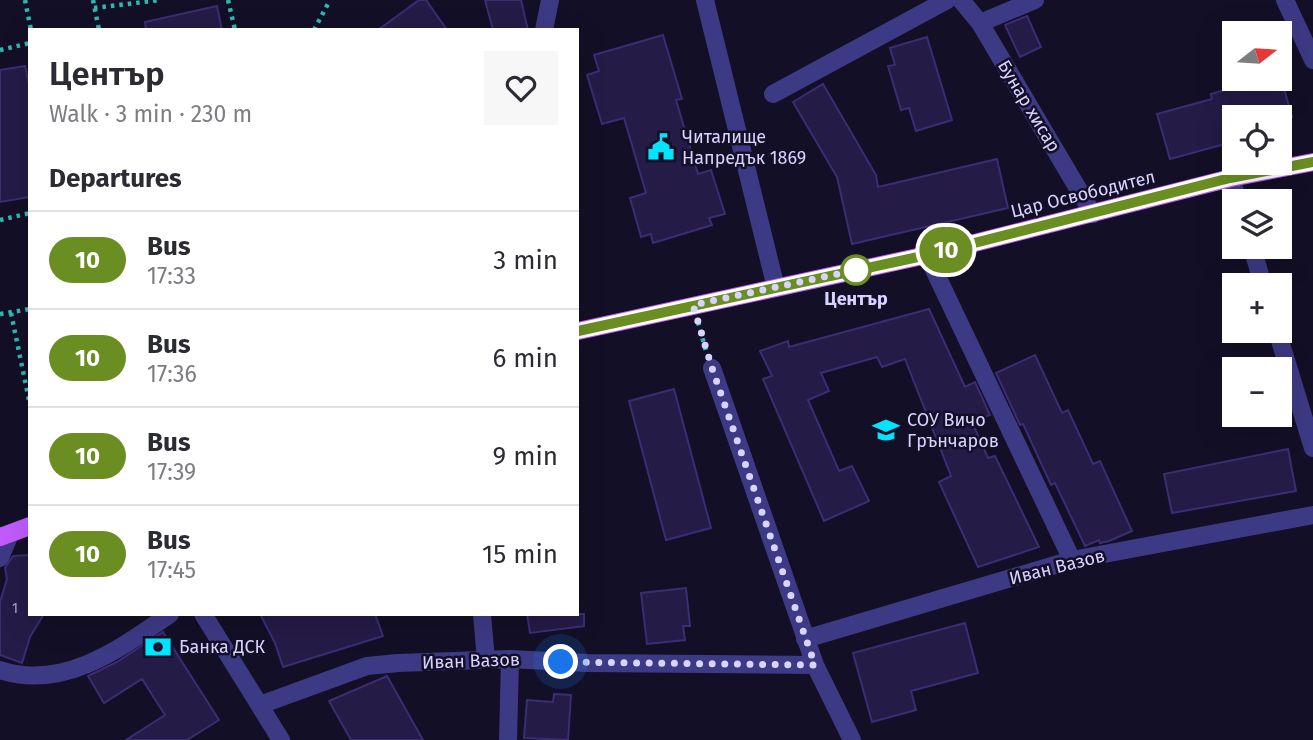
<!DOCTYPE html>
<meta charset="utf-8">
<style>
:root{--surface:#fff;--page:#f7f7f7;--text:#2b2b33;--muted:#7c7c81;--line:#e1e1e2}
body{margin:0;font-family:"Fira Sans",sans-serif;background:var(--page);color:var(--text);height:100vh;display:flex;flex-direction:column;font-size:26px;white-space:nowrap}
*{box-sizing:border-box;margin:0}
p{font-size:23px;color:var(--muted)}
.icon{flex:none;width:38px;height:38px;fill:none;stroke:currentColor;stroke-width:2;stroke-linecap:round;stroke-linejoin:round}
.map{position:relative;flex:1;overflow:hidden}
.drawer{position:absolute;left:28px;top:28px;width:551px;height:588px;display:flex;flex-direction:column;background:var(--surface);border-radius:0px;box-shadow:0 7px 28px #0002}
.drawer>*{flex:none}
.badge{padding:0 14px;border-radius:23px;font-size:24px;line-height:46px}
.needle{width:46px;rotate:73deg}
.buttons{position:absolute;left:1222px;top:21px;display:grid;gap:14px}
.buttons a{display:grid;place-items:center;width:70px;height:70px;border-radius:0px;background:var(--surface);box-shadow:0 7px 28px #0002;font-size:35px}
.you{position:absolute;width:35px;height:35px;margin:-18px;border:5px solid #fff;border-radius:50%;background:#1a73e8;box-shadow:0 0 0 10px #1a73e833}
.map>.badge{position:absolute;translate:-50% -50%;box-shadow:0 0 0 4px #fff}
h2{padding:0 21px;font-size:26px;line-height:63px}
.round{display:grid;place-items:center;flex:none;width:74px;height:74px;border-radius:0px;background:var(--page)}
.overview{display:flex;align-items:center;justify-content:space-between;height:119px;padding:0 21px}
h1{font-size:33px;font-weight:600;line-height:52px}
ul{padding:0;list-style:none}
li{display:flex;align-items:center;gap:21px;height:98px;padding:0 21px;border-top:2px solid var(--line)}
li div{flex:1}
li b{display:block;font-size:26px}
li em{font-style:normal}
li .badge{min-width:77px;font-weight:700;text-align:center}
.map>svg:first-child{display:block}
.building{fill:#241b47;stroke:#3b2d73;stroke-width:2}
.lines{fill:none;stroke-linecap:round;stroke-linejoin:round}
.path{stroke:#2fb8b0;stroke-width:4.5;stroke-dasharray:3.5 5;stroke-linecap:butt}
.minor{stroke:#3d3a85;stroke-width:18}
.major{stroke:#c25bff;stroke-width:18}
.line-casing{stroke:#fff;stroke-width:16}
.line{stroke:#6b8e23;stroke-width:10}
.walk{stroke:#d9d4ff;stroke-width:7;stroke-dasharray:0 12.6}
.stop-dot{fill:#fff;stroke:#6b8e23;stroke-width:3.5}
.labels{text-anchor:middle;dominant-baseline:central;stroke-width:5;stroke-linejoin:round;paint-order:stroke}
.number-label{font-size:14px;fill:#aca6d1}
.street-label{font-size:18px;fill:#d9d4ff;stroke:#130f26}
.poi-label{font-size:18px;fill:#d9d4ff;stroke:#130f26;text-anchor:start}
.stop-label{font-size:18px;font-weight:bold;fill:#d9d4ff;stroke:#130f26}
</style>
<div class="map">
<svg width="1313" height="740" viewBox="0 0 1313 740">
<rect width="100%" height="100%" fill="#130f26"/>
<!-- building -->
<path class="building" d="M419 0H426L447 30H378Z
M485 0H521L528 30H493Z
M217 6 222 30H146L145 22Z
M1027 16 1041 47 1020 57 1005 25Z
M663 35 682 99 676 100 698 174 711 170 725 214 709 218 712 225 653 243 651 234 641 237 630 198 646 193 624 118 602 124 587 75 599 71 594 55Z
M927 37 952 120 916 131 909 108 901 110 888 66 895 65 890 48Z
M25 66 30 89V197L0 202V70Z
M1280 74 1292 117H1234V133L1223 136 1225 144 1170 159 1157 114 1212 99 1211 94 1264 79H1279Z
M823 84 876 175 878 187 997 159 1008 208 852 244 837 177 793 102Z
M929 309 965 387 975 382 990 415 972 422 988 458 995 456 1039 547 978 567 939 482 951 476 905 359 882 367 877 357 821 373 829 391 808 400 839 471 852 466 869 501 824 521 763 379 772 376 760 351 788 341 789 347Z
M1035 355 1062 413 1068 410 1093 464 1100 461 1132 531 1109 541 1100 543 1099 540 1085 546 1055 483 1051 485 1023 424 1020 425 996 373Z
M674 389 711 528 666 540 629 401Z
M1288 449 1296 491 1172 513 1164 474Z
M30 555V614H44L30 637 22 663 0 655V602L7 579 5 568 13 556Z
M686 588 690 626H683L685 640 647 644 641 593Z
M260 614H375L383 636 283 667 275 643Z
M527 614H584V626L530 633Z
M965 623 978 673 911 691 916 710 872 722 853 653Z
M163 632 219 720 187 740H126L165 715 142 679 104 703 88 676 117 662Z
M387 676 423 740H351L329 701Z
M554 694 571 695 568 740 524 738 527 700 553 702Z"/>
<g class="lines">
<!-- path -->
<path class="path" d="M25 0 31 30
M93 0 99 30
M228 0 235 30
M94 8 160 0
M314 30 330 0
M0 50 30 43
M0 220 30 213
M11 313 30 405
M0 314 30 309
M698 322 706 351"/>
<!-- minor -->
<path class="minor" d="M705 0 776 288
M961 0 980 23 1093 214
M1285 0 1313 60
M980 23 1035 0
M544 30 550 0
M773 94 947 0
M1231 178 1238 201
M1252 247 1263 285
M927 255 1072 560
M1277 331 1313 448
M712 368 815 665 852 740
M0 558 10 534
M203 614 281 740
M482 614 486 660
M805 639 1072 560 1313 515
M0 670C64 691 121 648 170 614
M260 705 367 666 398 663 510 659 587 663 815 665
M508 740 510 659"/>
<!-- major -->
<path class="major" d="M578 331 927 255 1231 178 1313 162
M0 537 30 526"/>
</g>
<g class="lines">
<!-- line casing -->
<g class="line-casing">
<path id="line" d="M578 331 927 255 1230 178 1313 162"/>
</g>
<!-- line -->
<use href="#line" class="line"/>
<!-- walk -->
<path class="walk" d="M561 662 815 665 712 368 693 305 856 270"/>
</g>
<!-- icons -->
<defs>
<g id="civic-bare" transform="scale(2.1)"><path d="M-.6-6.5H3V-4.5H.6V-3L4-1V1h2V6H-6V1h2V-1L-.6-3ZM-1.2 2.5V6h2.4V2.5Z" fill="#00e5ff" stroke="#130f26" stroke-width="2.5" paint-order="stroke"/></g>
<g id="school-bare" transform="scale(2.1)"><path d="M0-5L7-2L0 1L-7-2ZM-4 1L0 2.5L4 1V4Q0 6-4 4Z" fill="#00e5ff" stroke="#130f26" stroke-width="2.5" paint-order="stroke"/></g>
<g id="bank-bare" transform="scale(2.1)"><path d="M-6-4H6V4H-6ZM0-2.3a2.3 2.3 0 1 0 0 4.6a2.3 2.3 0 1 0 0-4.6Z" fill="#00e5ff" stroke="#130f26" stroke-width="2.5" paint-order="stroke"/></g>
</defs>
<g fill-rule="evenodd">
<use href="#civic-bare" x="661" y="147"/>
<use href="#school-bare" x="886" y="430"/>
<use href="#bank-bare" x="158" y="647"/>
</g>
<!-- markers -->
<circle class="stop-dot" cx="856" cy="270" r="14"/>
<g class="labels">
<!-- number labels -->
<g class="number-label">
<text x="15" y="608">1</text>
</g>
<!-- street labels -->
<g class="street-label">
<text transform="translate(1029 106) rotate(59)">Бунар хисар</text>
<text transform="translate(1083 194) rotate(-14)">Цар Освободител</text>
<text transform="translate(1057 567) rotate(-14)">Иван Вазов</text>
<text transform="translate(471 661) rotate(-2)">Иван Вазов</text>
</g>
<!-- poi labels -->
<g class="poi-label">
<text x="682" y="137">Читалище<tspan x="682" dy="21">Напредък 1869</tspan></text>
<text x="907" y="420">СОУ Вичо<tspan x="907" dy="21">Грънчаров</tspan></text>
<text x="179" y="647">Банка ДСК</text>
</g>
<!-- stop labels -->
<g class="stop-label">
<text x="856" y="299">Център</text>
</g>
</g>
</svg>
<div class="buttons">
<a><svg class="needle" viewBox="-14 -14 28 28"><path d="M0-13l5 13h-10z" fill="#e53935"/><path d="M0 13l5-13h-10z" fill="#7c7c81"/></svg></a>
<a><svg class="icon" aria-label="locate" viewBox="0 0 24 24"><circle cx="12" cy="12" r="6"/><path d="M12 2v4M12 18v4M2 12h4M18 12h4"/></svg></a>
<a><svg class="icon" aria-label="layers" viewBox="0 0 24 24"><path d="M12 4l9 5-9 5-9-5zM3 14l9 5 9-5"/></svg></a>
<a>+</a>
<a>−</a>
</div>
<div class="you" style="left:561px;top:662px"></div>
<b class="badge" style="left:946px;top:250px;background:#6b8e23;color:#fff">10</b>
<section class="drawer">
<div class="overview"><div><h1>Център</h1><p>Walk · 3 min · 230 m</p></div><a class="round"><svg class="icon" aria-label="heart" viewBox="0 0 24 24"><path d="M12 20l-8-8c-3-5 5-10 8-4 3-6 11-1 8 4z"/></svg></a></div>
<h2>Departures</h2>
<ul>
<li><span class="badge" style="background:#6b8e23;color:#fff">10</span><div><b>Bus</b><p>17:33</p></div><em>3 min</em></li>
<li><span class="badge" style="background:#6b8e23;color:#fff">10</span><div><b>Bus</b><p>17:36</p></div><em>6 min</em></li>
<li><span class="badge" style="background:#6b8e23;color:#fff">10</span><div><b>Bus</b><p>17:39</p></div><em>9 min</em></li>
<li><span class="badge" style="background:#6b8e23;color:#fff">10</span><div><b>Bus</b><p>17:45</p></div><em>15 min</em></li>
</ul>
</section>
</div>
